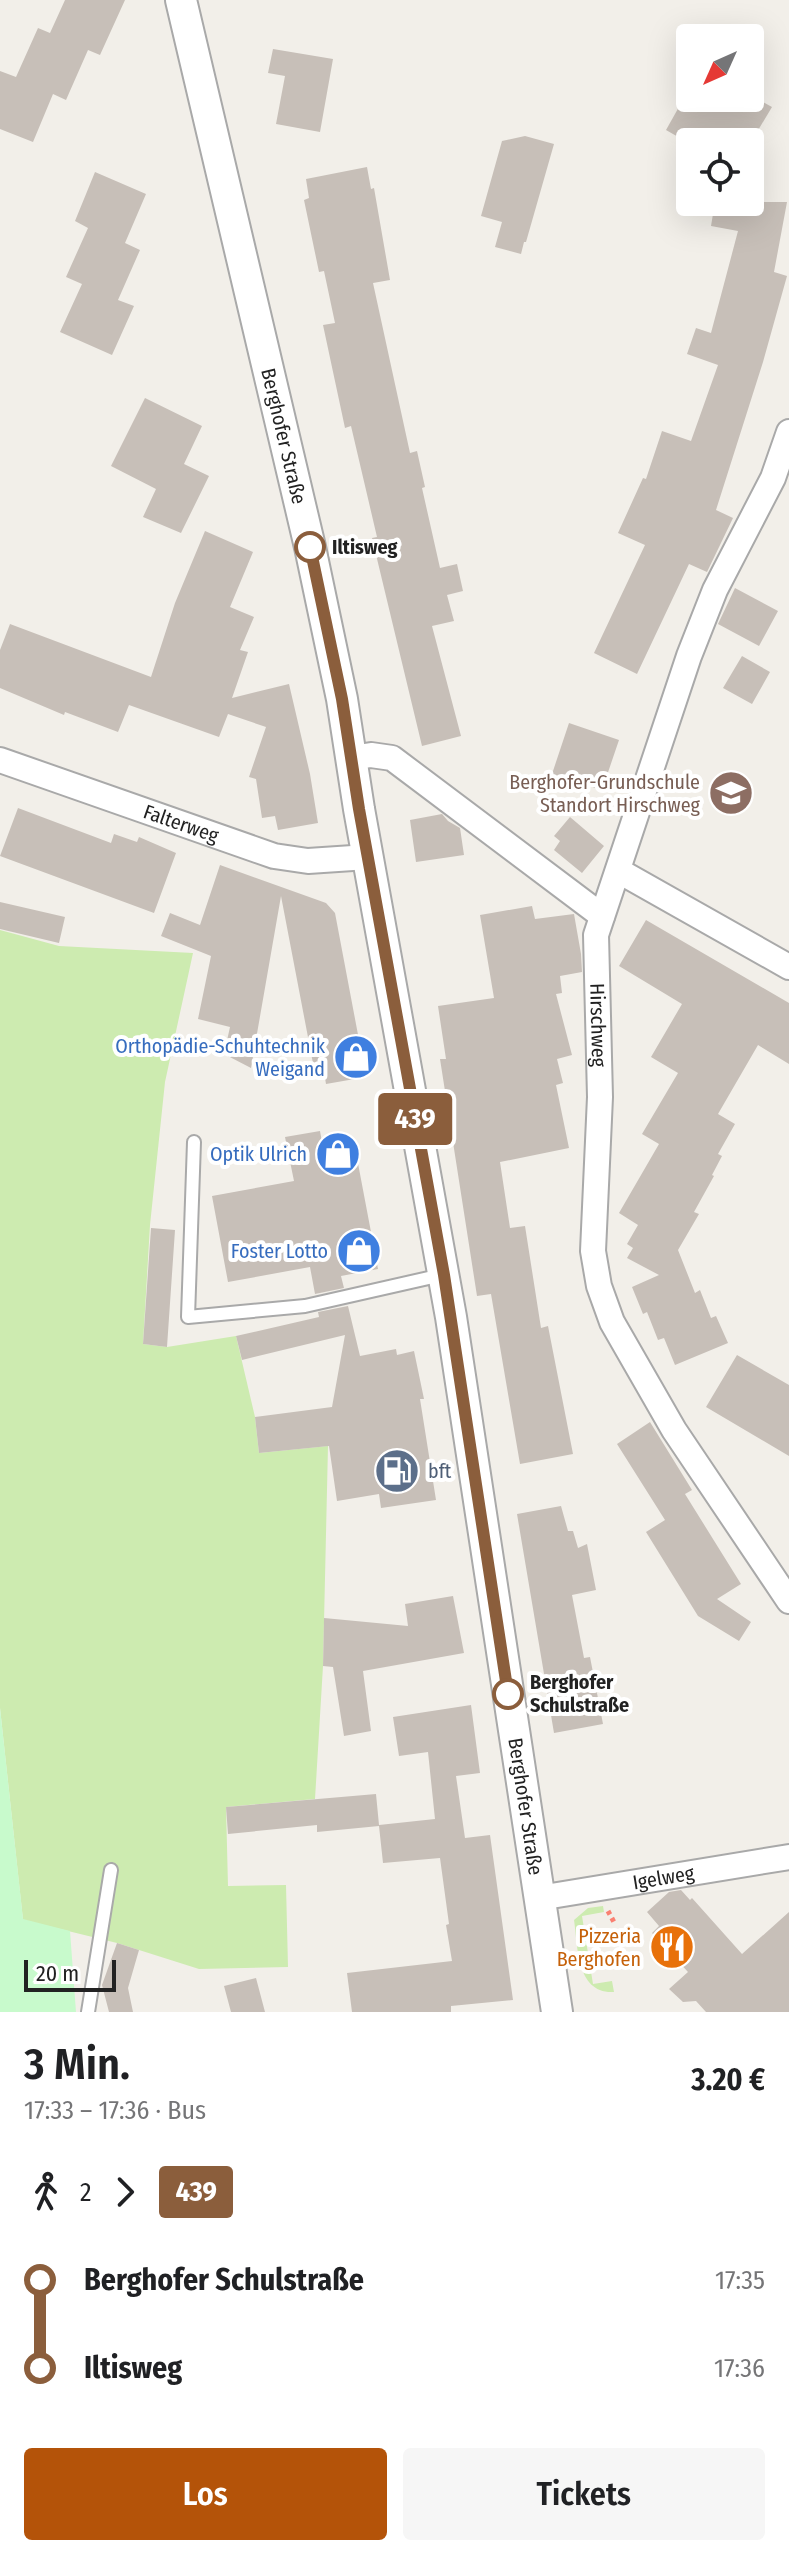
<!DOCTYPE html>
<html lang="de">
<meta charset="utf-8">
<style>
:root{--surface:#fff;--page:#f6f6f6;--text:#202124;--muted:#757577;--accent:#b45309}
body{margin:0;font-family:"Fira Sans Condensed",sans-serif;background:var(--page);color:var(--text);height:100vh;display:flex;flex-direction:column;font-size:30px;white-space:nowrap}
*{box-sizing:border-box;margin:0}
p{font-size:26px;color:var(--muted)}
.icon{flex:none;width:44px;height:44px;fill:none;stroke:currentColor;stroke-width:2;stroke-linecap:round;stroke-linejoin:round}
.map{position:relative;height:2012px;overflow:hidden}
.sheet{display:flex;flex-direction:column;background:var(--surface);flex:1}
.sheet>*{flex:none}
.badge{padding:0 16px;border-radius:6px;font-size:28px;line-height:52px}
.needle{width:52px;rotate:225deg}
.tools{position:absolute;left:676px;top:24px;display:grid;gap:16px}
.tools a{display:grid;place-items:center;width:88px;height:88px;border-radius:8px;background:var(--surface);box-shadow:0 8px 32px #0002;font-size:40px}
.scale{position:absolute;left:24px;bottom:20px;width:92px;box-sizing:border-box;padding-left:8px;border:4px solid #222;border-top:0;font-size:22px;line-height:28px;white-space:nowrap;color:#222;-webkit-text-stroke:6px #fff;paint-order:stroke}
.map>.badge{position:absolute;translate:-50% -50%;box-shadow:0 0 0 4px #fff}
.legs{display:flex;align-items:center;gap:12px;height:88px;padding:0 24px;font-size:26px}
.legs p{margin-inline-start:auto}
.overview{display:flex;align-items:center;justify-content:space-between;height:136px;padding:0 24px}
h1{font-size:44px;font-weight:600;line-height:60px}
.cta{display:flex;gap:16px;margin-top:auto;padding:16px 24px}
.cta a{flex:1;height:92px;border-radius:8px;background:var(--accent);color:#fff;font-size:32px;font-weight:600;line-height:92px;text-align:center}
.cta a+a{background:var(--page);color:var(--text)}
ul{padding:0 24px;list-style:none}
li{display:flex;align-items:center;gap:28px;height:88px;font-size:30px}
li i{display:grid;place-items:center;width:12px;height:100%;margin:0 10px;background:currentColor}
li i::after{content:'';width:20px;height:20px;margin:-10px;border:6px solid;border-radius:50%;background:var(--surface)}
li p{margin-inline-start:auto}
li:first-child i{background:linear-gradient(#0000 50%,currentColor 0)}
li:last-child i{background:linear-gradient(currentColor 50%,#0000 0)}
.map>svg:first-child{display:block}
.grass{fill:#cdebb0}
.park{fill:#c8facc}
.building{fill:#c7bfb8}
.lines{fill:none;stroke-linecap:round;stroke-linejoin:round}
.service-casing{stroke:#a9a9a9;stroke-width:16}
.minor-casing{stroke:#a9a9a9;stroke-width:28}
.tertiary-casing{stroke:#a9a9a9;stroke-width:34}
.path{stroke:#fa8072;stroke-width:5;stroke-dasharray:4 4;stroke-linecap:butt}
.service{stroke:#fff;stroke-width:12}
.minor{stroke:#fff;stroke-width:24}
.tertiary{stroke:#fff;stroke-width:30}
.line-1-casing{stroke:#fff;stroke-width:18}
.line-1{stroke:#8b5e3c;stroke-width:12}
.stop-1-dot{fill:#fff;stroke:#8b5e3c;stroke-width:4}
.labels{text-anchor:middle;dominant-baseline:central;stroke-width:8;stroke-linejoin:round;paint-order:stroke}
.street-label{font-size:20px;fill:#222;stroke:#fff}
.stop-label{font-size:20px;font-weight:bold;fill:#222;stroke:#fff;text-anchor:start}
.education-label{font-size:20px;fill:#785e54;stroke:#fff;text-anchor:end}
.shop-label{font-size:20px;fill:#366cbe;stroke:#fff;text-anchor:end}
.service-label{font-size:20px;fill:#4e5e75;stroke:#fff;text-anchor:start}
.food-label{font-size:20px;fill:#c56008;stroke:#fff;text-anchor:end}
</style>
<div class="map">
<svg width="789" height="2012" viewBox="0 0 789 2012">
<rect width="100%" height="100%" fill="#f2efe9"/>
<!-- grass -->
<path class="grass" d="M0 930 59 946 193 953 165 1082 150 1225 143 1344 167 1347 236 1336 255 1417 259 1453 328 1446 323 1666 315 1799 226 1807 228 1886 286 1885 288 1967 199 1969 117 1943 23 1920 0 1708Z
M603 1906 604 1912 582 1916 593 1984 612 1981 614 1992C576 1994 578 1946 574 1920L588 1908Z"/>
<!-- park -->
<path class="park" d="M0 1708 23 1919 70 1931 76 2012H0Z"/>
<!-- building -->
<path class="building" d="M65 0H125L100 55 88 50 66 100 53 94 33 142 0 129V71L16 77 38 28 50 33Z
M273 49 333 59 320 132 276 124 285 76 268 73Z
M684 98H756L772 107 751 142H687L666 130Z
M525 136 554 144 526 242H524L521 254 495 247 502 222 481 216 502 141Z
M367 167 371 189 374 188 390 280 373 283 410 453 417 451 425 487 422 488 440 568 457 564 463 591 447 595 454 621 432 626 461 736 422 746 372 538 377 537 351 426 345 428 323 325 335 323 324 271 319 272 304 200 309 198 306 179Z
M95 172 146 194 125 243 140 250 118 300 134 306 112 355 60 332 82 284 66 277 88 228 75 221Z
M715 202H787L774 272 787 276 763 362 716 510 733 518 707 572 689 564 637 674 594 653 645 545 618 533 643 478 646 479 662 431 691 441 718 365 687 354 696 328 711 333 738 231 711 226Z
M145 398 202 426 184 464 209 476 181 533 143 517 156 489 111 466Z
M205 531 253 552 230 607 254 617 240 650 248 652 232 698 289 684 310 774 318 823 278 830 275 816 262 818 256 779 249 777 266 727 228 714 219 737 129 705 118 732 65 712 64 715 0 688V650L10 624 151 677 175 603Z
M735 588 778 611 759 646 718 624Z
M742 656 770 672 752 704 723 688Z
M569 723 619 740 602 790 552 774Z
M18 808 111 843 114 834 137 842 139 837 176 853 154 913 0 856Z
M442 814 448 821 460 828 464 855 416 862 410 820Z
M570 817 604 846 582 873 554 850 560 841 554 836Z
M220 865 326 903 335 913 366 1077 326 1084 325 1078 316 1079 281 896 251 1068 224 1054 230 1027 198 1019 211 956 161 936 170 913 200 925Z
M0 902 65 917 59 943 0 929Z
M532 906 535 919 574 914 581 954 582 972 560 976 562 993 556 994 572 1055 557 1059 563 1083 556 1085 569 1148 500 1162 510 1228 525 1226 541 1328 548 1326 573 1454 520 1464 491 1294 477 1296 440 1059H446L438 1006 494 998 480 915Z
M646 920 789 1003V1064L758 1045 718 1114 735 1124 718 1154 722 1156 712 1175 714 1176 694 1212 699 1214 678 1250 695 1293 700 1290 711 1318 716 1316 728 1343 675 1365 664 1338 658 1340 647 1312 643 1314 632 1287 659 1275 627 1258 633 1248 627 1244 638 1225 619 1213 659 1144 642 1134 678 1073 651 1057 682 1004 619 966Z
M320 1131 322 1142 353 1137 378 1269 341 1276 344 1288 315 1294 310 1267 228 1282 212 1196 294 1181 285 1137Z
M151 1228 175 1230 167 1347 143 1344Z
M348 1306 360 1356 396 1349 397 1355 414 1351 424 1399H420L436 1500 381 1508 379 1494 337 1501 329 1446 259 1453 255 1417 332 1407 345 1335 242 1360 236 1336 319 1317 318 1312Z
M737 1355 789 1385V1456L706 1407Z
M650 1422 692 1490 685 1494 741 1584 717 1599 751 1622 739 1641 698 1616 646 1532 665 1520 617 1444Z
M561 1506 568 1531H573L578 1548 587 1544 596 1590 572 1595 584 1658 590 1657 603 1724 554 1733 517 1514Z
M453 1596 464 1653 363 1671 371 1731 344 1736 333 1667 323 1666 324 1618 408 1626 405 1604Z
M471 1705 480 1773 456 1776 465 1838 490 1835 513 2000 451 2006V2012H352L347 1973 452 1961 446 1925 449 1924 440 1858 383 1863 379 1826 317 1832V1825L228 1834 226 1807 376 1794 379 1825 435 1819 428 1752 399 1756 393 1717Z
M681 1890 690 1900 692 1898 742 1954 789 1912V2012H706L696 2001 683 2002 669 1989 688 1972 652 1933 659 1926 647 1912 669 1892Z
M117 1943 139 1950 128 1988 133 2012H109L102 1985Z
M256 1978 265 2012H231L224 1986Z"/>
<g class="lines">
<!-- service casing -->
<g class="service-casing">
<path id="service" d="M194 1142 188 1317 305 1306 442 1275
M88 2012 111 1870"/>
</g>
<!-- minor casing -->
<g class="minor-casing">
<g id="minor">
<path id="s1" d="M789 432 773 478 715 590 689 656 596 935 600 1097 593 1251 599 1286 612 1322 674 1430 789 1601"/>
<path d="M351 758 371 755 392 758 602 916"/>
<path id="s2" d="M0 760 274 856 308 861 368 857"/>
<path d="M619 871 789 967"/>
<path id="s3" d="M539 1898 789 1857"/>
</g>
</g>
<!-- tertiary casing -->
<g class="tertiary-casing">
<g id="tertiary">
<path id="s4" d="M181 0 310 547 342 699 359 809 451 1317 557 2012"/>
</g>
</g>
<!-- path -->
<path class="path" d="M608 1911 615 1924"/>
<!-- service -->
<use href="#service" class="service"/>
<!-- minor -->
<use href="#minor" class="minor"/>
<!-- tertiary -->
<use href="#tertiary" class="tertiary"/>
</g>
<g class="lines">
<!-- line-1 casing -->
<g class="line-1-casing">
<path id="line-1" d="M310 547 342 699 359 809 444 1275 508 1694"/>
</g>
<!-- line-1 -->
<use href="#line-1" class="line-1"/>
</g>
<!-- icons -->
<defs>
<g id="school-disc" transform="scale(2.3)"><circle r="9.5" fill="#8d6e63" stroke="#fff"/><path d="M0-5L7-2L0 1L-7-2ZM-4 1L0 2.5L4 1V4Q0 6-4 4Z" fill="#fff"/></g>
<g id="shop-disc" transform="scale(2.3)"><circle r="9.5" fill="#3f7fe0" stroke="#fff"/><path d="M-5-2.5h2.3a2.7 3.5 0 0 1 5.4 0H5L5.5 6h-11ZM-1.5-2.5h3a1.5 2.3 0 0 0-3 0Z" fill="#fff"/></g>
<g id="fuel-disc" transform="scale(2.3)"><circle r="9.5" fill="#5c6f8a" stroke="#fff"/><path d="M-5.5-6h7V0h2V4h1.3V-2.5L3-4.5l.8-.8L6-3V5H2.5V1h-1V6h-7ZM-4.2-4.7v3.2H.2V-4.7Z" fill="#fff"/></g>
<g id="restaurant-disc" transform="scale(2.3)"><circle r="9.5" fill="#e8710a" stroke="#fff"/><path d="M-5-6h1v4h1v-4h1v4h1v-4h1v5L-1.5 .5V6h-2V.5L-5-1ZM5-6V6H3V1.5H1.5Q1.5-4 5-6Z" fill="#fff"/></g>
</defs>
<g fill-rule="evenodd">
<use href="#school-disc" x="731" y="793"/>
<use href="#shop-disc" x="356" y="1057"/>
<use href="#shop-disc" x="338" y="1154"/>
<use href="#shop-disc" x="359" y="1251"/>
<use href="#fuel-disc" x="397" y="1471"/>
<use href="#restaurant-disc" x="672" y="1947"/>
</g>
<!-- markers -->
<g class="stop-1-dot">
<circle cx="310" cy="547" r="14"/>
<circle cx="508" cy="1694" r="14"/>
</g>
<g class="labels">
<!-- street labels -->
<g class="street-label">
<text stroke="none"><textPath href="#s4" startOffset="448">Berghofer Straße</textPath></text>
<text stroke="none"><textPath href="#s2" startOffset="192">Falterweg</textPath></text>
<text stroke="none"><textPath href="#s1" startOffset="630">Hirschweg</textPath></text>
<text stroke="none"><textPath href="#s4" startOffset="1840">Berghofer Straße</textPath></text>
<text stroke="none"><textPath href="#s3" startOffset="126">Igelweg</textPath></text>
</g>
<!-- stop labels -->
<g class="stop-label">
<text x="332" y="547">Iltisweg</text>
<text x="530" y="1682">Berghofer<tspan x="530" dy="23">Schulstraße</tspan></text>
</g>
<!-- education labels -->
<g class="education-label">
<text x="700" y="782">Berghofer-Grundschule<tspan x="700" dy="23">Standort Hirschweg</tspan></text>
</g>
<!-- shop labels -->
<g class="shop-label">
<text x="325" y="1046">Orthopädie-Schuhtechnik<tspan x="325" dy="23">Weigand</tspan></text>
<text x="307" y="1154">Optik Ulrich</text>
<text x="328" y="1251">Foster Lotto</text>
</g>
<!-- service labels -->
<g class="service-label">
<text x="428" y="1471">bft</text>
</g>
<!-- food labels -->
<g class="food-label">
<text x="641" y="1936">Pizzeria<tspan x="641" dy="23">Berghofen</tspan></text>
</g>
</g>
</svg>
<div class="tools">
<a><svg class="needle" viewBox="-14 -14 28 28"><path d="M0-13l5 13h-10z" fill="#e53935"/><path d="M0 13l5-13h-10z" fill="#757577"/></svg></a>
<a><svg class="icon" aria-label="locate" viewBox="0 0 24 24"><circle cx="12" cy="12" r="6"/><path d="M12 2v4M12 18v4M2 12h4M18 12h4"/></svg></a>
</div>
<div class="scale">20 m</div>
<b class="badge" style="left:415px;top:1119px;background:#8b5e3c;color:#fff">439</b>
</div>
<section class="sheet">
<div class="overview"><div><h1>3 Min.</h1><p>17:33 – 17:36 · Bus</p></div><b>3.20 €</b></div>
<div class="legs"><svg class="icon" aria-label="walk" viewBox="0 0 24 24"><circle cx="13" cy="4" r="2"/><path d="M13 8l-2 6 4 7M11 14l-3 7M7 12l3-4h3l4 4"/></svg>2<svg class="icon" aria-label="forward" viewBox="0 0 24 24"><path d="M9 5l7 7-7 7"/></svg><b class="badge" style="background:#8b5e3c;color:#fff">439</b></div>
<ul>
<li><i style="color:#8b5e3c"></i><b>Berghofer Schulstraße</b><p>17:35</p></li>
<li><i style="color:#8b5e3c"></i><b>Iltisweg</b><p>17:36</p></li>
</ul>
<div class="cta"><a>Los</a><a>Tickets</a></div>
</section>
